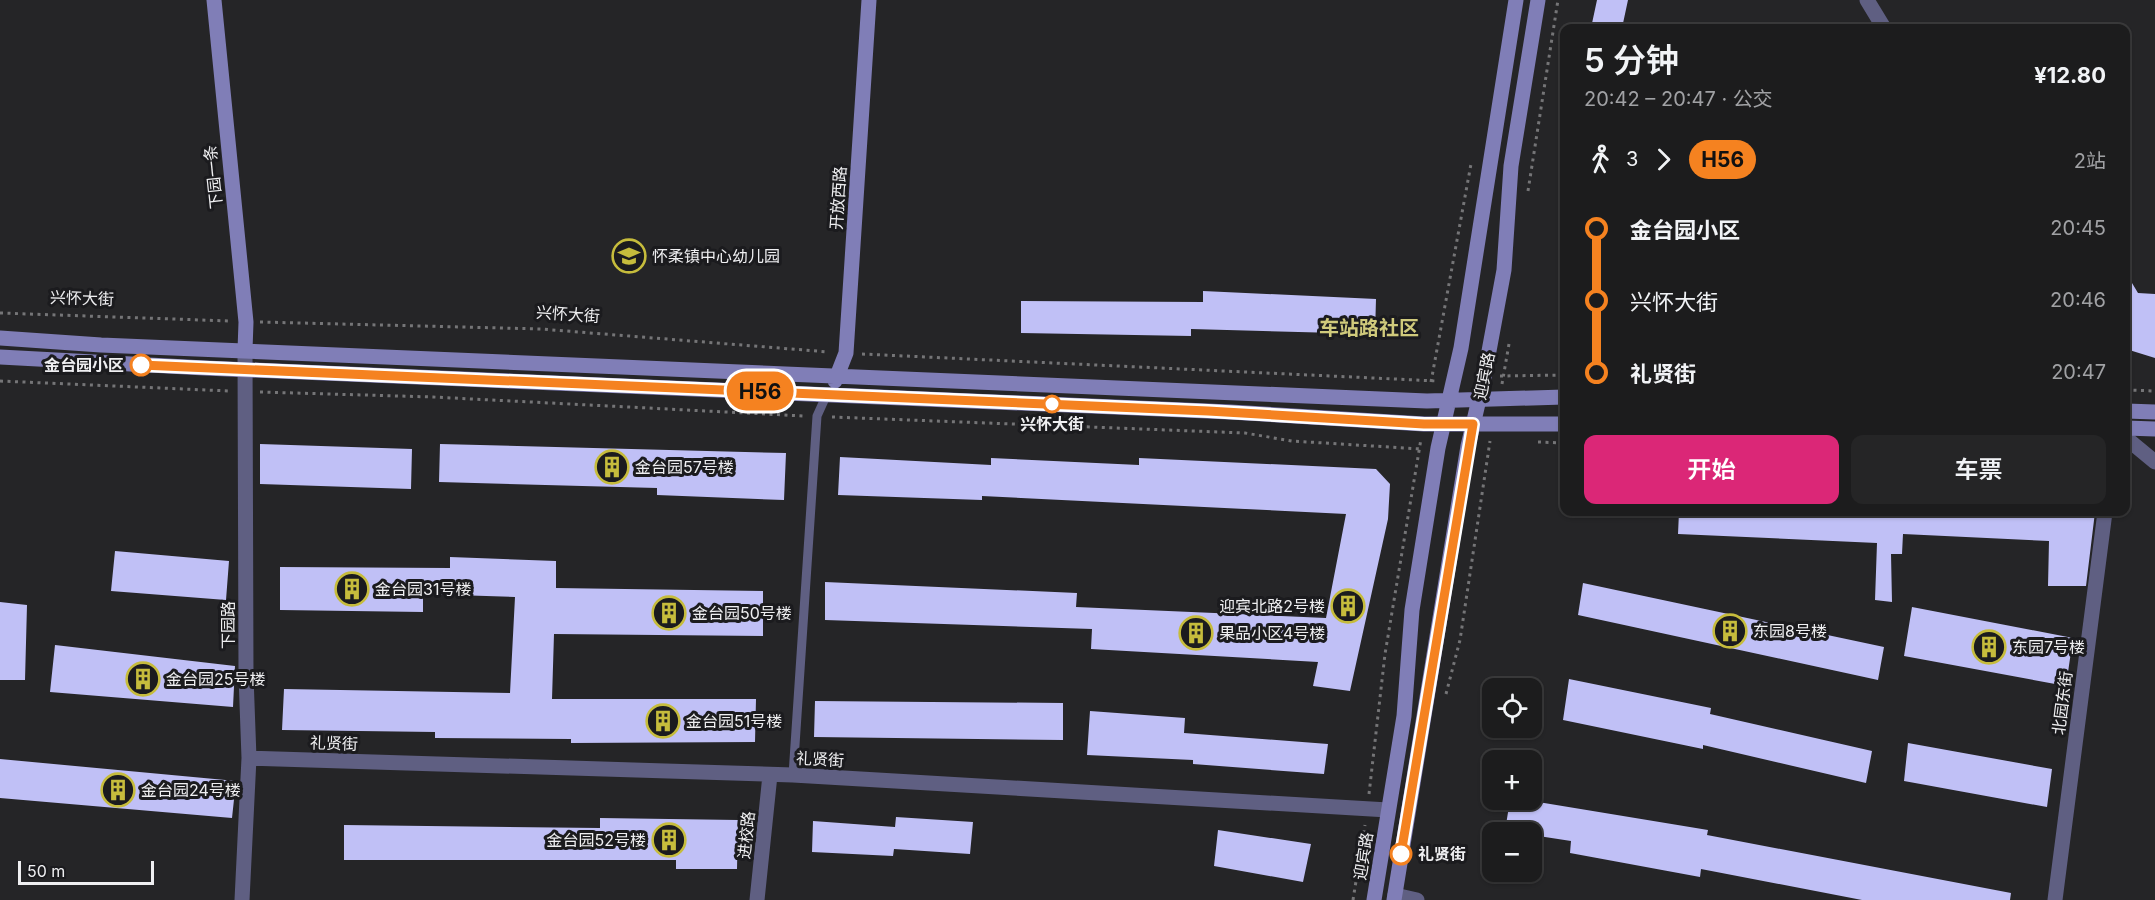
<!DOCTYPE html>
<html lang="zh">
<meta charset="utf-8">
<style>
:root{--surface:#1c1c1d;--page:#252526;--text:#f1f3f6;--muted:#a0a1a4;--line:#3a3a3b;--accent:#db2777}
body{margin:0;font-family:Inter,"Noto Sans SC",sans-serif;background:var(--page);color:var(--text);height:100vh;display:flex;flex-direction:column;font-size:22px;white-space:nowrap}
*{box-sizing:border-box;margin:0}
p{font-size:20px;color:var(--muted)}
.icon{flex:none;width:33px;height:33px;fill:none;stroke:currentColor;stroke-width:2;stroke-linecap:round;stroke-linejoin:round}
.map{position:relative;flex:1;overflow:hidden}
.sheet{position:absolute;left:1560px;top:24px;width:570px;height:492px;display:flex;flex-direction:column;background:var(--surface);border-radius:12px;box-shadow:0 2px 4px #0004,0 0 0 2px var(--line)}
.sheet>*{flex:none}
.badge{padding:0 12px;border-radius:20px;font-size:21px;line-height:39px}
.tools{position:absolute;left:1482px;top:678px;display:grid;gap:12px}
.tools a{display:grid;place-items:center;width:60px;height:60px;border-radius:12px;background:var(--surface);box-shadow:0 2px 4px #0004,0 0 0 2px var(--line);font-size:30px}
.scale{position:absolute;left:18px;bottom:15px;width:136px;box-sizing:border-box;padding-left:6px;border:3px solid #efeff1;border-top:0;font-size:16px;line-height:21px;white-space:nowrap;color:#efeff1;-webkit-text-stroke:4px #1b1b1e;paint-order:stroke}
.map>.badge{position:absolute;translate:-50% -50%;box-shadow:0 0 0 3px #fff}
.legs{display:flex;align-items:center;gap:9px;height:66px;padding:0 24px;font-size:20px}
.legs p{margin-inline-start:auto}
.headline{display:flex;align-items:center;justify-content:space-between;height:102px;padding:0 24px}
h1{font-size:33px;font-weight:600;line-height:45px}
.cta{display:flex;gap:12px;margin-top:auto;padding:12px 24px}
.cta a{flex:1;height:69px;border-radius:12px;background:var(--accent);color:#fff;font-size:24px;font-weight:600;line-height:69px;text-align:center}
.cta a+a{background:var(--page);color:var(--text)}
ul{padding:0 24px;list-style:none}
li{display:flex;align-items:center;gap:21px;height:72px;font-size:22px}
li i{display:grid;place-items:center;width:9px;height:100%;margin:0 8px;background:currentColor}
li i::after{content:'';width:15px;height:15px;margin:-8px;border:4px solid;border-radius:50%;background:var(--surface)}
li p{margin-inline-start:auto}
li:first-child i{background:linear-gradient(#0000 50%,currentColor 0)}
li:last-child i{background:linear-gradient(currentColor 50%,#0000 0)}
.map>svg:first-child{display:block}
.building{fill:#c0c0f6}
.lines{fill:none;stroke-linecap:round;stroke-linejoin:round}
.path{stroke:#757577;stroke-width:3;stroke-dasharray:3 4.5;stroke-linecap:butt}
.lane{stroke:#5f5f82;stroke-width:9}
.street{stroke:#5f5f82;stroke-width:15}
.secondary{stroke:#807eb7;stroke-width:15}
.line-1-casing{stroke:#fff;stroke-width:14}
.line-1{stroke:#f58220;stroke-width:9}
.stop-1-dot{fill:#fff;stroke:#f58220;stroke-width:3}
.labels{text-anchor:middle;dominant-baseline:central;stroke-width:6;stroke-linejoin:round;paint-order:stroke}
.street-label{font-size:16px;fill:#efeff1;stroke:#1b1b1e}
.poi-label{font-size:16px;fill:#efeff1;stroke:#1b1b1e;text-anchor:start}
.stop-label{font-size:16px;font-weight:bold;fill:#efeff1;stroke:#1b1b1e;text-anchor:end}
.quarter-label{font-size:20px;font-weight:bold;fill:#d0ca7c;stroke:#1b1b1e}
</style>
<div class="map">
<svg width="2155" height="900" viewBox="0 0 2155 900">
<rect width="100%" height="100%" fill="#252527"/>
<!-- building -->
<path class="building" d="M1597 0H1628L1622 28H1591Z
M2126 273 2138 293 2155 294V358L2126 349Z
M1203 291 1376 299 1375 334 1191 329V336L1021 333V301L1203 302Z
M260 444 412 449 411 489 260 484Z
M440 444 786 453 784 500 657 495V488L439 482Z
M840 457 991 465V458L1139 465V458L1376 469 1390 484 1388 519 1350 691 1313 686 1318 662 1091 649 1092 629 825 620V582L1077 593 1076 607 1326 618 1346 514 982 496V500L838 495Z
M1679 512H2095L2086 586H2048L2049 541 1903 534 1902 554H1891L1892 602 1875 600 1877 543 1678 534Z
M115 551 229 561 226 600 111 591Z
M450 557 556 561V588L763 591V636L554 634 552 699H756L755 742 571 743V739L435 738V732L282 730 284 689 510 693 515 597 423 594V612L280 610V567L450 568Z
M1583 583 1884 647 1878 680 1578 615Z
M0 602 27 605 25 680H0Z
M1912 607 2073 638 2066 686 1904 656Z
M55 645 235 666 233 707 50 692Z
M1569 679 1711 708 1710 714 1872 751 1866 783 1703 745V749L1563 720Z
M815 701 1063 703V740L814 737Z
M1090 711 1185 718 1184 733 1328 744 1324 774 1193 764V760L1087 755Z
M1908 743 2052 769 2047 807 1904 781Z
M0 759 236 781 232 818 0 798Z
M1510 800H1526L1708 830 1707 835 2011 893 2010 900H1862L1701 869 1700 877 1570 853 1571 841 1532 835V832L1505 831Z
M896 817 973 822 970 854 894 849 893 856 812 852 813 821 895 827Z
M600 818 738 820 737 869H676V860H344V825L600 828Z
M1218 830 1311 844 1303 882 1214 866Z"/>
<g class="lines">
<!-- path -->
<path class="path" d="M1528 191 1558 0
M0 313 230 321
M260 322 541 329 829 352
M862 354 1437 381
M1500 376 1564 375
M0 381 229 391
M1431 382 1471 164
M1502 384 1509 344
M2126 390 2155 391
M260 392 433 397 804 416
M832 417 1245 433 1292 441 1421 449
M1538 442 1564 443
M1446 694 1460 640 1490 441
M1369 794 1385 654 1421 439
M1353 900 1365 825"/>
<!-- lane -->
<path class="lane" d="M793 775 817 416 827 394"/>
<!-- street -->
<path class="street" d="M1867 0 1884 28
M2126 438 2155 462
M249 758 793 775 1388 810
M1395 895 1417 900
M242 900 249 758 246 676 245 350
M757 900 770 775
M2055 900 2105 512"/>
<!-- secondary -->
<path class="secondary" d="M214 0 246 322 245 350
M0 338 101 345 1427 401 1564 397
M0 357 205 368 1230 412 1424 424H1564
M835 381 846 353 869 0
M2126 411 2155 412
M2126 428 2155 429
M1374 900 1404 716 1412 610 1438 448 1461 348 1516 0
M1394 900 1468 446 1484 378 1504 270 1511 166 1538 0"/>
</g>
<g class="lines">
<!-- line-1 casing -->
<g class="line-1-casing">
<path id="line-1" d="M141 365 1208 411 1424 424H1473L1401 854"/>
</g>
<!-- line-1 -->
<use href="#line-1" class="line-1"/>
</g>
<!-- icons -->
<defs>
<g id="school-ring" transform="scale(1.725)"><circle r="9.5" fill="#1b1b1e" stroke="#c6bc3c" stroke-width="1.5"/><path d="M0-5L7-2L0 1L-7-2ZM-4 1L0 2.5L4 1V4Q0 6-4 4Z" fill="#c6bc3c"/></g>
<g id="building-ring" transform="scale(1.725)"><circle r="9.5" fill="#1b1b1e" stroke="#c6bc3c" stroke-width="1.5"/><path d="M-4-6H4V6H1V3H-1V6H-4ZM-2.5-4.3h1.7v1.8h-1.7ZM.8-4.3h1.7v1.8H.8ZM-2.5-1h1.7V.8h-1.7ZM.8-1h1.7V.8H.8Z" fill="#c6bc3c"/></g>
</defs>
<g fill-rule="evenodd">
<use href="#school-ring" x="629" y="256"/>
<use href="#building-ring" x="612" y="467"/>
<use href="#building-ring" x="352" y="589"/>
<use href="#building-ring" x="1348" y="606"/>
<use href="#building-ring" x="669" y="613"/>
<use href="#building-ring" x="1730" y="631"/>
<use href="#building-ring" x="1196" y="633"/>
<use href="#building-ring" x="1989" y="647"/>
<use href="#building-ring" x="143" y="679"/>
<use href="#building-ring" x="663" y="721"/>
<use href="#building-ring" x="118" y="790"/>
<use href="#building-ring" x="669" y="840"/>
</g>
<!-- markers -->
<g class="stop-1-dot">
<circle cx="141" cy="365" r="10"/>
<circle cx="1052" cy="404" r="8"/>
<circle cx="1401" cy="854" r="10"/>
</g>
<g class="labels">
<!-- street labels -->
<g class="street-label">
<text transform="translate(213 177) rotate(-96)">下园一条</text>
<text transform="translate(838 198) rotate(-86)">开放西路</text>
<text transform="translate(82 298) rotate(2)">兴怀大街</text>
<text transform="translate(568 314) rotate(4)">兴怀大街</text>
<text transform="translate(1484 376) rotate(-79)">迎宾路</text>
<text transform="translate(228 625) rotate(-90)">下园路</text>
<text transform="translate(2062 703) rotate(-83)">北园东街</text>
<text transform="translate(334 743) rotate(2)">礼贤街</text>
<text transform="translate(820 759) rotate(3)">礼贤街</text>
<text transform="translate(746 835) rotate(-84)">进校路</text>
<text transform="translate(1363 856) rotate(-81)">迎宾路</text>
</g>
<!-- poi labels -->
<g class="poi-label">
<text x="652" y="256">怀柔镇中心幼儿园</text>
<text x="635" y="467">金台园57号楼</text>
<text x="375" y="589">金台园31号楼</text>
<text x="1325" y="606" text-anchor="end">迎宾北路2号楼</text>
<text x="692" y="613">金台园50号楼</text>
<text x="1753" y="631">东园8号楼</text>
<text x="1219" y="633">果品小区4号楼</text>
<text x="2012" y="647">东园7号楼</text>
<text x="166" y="679">金台园25号楼</text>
<text x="686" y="721">金台园51号楼</text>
<text x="141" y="790">金台园24号楼</text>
<text x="646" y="840" text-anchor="end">金台园52号楼</text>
</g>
<!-- stop labels -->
<g class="stop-label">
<text x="124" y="365">金台园小区</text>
<text x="1052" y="424" text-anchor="middle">兴怀大街</text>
<text x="1418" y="854" text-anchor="start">礼贤街</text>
</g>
<!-- quarter labels -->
<g class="quarter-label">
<text x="1369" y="328">车站路社区</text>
</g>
</g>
</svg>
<div class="tools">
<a><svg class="icon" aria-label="locate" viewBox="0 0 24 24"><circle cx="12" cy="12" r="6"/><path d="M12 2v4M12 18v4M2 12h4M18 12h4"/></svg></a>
<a>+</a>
<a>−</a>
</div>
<div class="scale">50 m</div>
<b class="badge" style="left:760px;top:391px;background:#f58220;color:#111">H56</b>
<section class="sheet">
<div class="headline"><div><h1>5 分钟</h1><p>20:42 – 20:47 · 公交</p></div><b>¥12.80</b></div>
<div class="legs"><svg class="icon" aria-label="walk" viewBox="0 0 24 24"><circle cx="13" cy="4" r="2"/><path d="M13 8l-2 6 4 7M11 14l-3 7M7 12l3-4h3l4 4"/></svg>3<svg class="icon" aria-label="forward" viewBox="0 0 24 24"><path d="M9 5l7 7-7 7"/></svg><b class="badge" style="background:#f58220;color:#111">H56</b><p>2站</p></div>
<ul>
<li><i style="color:#f58220"></i><b>金台园小区</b><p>20:45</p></li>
<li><i style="color:#f58220"></i><span>兴怀大街</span><p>20:46</p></li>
<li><i style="color:#f58220"></i><b>礼贤街</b><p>20:47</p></li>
</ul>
<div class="cta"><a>开始</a><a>车票</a></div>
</section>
</div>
